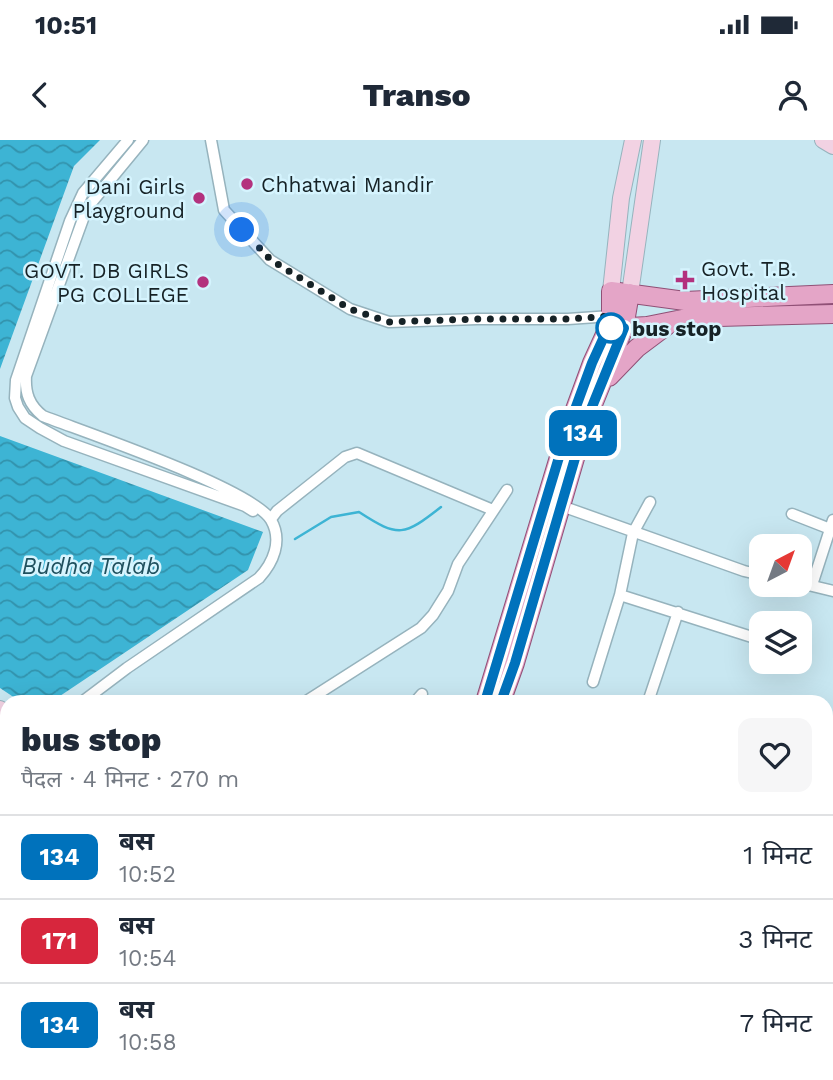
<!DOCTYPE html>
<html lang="hi">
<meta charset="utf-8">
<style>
:root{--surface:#fff;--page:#f6f6f7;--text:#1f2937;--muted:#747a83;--line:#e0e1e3}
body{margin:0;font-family:"Work Sans","Noto Sans Devanagari",sans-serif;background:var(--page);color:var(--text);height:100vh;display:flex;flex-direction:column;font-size:26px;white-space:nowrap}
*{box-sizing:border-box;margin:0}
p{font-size:23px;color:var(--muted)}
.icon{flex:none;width:38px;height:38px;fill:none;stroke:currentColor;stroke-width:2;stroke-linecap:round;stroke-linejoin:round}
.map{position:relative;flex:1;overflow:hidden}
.side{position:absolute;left:0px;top:555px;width:833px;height:387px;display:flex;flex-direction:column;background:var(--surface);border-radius:21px 21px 0 0;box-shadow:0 7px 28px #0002}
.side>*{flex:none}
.badge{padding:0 14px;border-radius:10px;font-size:24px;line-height:46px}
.needle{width:46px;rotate:41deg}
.buttons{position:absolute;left:749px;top:394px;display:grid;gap:14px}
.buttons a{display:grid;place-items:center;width:63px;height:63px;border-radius:14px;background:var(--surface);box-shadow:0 7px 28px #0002;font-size:35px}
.you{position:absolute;width:35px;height:35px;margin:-18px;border:5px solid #fff;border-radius:50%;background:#1a73e8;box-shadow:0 0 0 10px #1a73e833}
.map>.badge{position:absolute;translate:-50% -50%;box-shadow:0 0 0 4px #fff}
.round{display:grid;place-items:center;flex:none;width:74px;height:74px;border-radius:14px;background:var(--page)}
.summary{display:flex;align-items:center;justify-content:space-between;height:119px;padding:0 21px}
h1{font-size:33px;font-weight:800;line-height:52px}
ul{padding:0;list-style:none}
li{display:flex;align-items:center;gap:21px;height:84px;padding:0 21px;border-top:2px solid var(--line)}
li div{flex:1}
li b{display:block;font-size:26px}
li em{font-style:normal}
li .badge{min-width:77px;font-weight:700;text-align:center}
.status{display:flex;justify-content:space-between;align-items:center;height:49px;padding:0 35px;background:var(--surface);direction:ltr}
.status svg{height:19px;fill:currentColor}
header{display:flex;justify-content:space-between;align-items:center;height:91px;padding:0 21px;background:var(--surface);font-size:32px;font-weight:800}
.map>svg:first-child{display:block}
.cemetery{fill:url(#cemetery-stones)}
.water{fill:url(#water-waves)}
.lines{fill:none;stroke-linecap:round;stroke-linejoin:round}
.stream{stroke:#3db4d4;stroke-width:2.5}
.street-casing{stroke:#96b3bd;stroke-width:13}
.secondary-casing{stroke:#96b3bd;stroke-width:18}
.primary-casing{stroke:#905076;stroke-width:20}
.street{stroke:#fff;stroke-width:10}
.secondary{stroke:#f2d2e3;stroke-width:16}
.primary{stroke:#e4a5c7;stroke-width:18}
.line-casing{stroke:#fff;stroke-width:16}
.line{stroke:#0072bc;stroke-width:10}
.walk{stroke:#162226;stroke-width:7;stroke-dasharray:0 12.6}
.poi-dot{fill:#b3327e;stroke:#d5f4fe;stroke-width:2.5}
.stop-dot{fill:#fff;stroke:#0072bc;stroke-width:3.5}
.labels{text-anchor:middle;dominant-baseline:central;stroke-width:5;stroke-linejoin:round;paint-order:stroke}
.poi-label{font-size:21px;fill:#162226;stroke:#d5f4fe;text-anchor:start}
.stop-label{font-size:21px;font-weight:bold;fill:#162226;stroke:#d5f4fe;text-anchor:start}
.water-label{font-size:23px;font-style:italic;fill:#1f505e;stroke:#d5f4fe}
</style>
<div class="status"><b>10:51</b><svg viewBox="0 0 49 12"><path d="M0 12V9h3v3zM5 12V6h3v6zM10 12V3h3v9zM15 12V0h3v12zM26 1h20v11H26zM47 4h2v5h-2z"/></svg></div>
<header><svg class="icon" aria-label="back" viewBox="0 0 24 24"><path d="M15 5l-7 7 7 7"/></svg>Transo<svg class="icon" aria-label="person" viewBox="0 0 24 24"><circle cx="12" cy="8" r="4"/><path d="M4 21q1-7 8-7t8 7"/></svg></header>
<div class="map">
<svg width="833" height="940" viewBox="0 0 833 940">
<defs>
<pattern id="cemetery-stones" width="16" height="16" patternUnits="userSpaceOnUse" patternTransform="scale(1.75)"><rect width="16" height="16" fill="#e599be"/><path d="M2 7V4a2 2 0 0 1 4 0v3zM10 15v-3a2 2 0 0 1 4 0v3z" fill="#b97c9a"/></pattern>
<pattern id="water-waves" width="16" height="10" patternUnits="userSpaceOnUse" patternTransform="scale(1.75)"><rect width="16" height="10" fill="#3db4d4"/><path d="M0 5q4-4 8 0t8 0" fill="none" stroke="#3292ac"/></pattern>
</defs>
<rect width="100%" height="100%" fill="#c8e7f1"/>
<!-- cemetery -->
<path class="cemetery" d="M7 752V934L151 935 148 940H0V762L5 753Z"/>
<!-- water -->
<path class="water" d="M0 0H100L74 26 0 229Z
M0 296 263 392 248 430 51 562H21L0 548Z"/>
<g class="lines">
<!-- stream -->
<path class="stream" d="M295 399 331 377 359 372C399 398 404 396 441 367"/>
<!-- street casing -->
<g class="street-casing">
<path id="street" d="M128 0 83 53 70 81 16 240 15 258 18 267 25 278 40 288 64 301 245 366 253 371
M211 0 224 70 270 120 350 169 389 182 477 179H568L611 176
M556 364 744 431 761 435
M792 374 833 390
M271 379 277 371 345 317 357 313 493 370
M800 443 833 451
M812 445 833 380
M620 455 755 498
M593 542 620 455 633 393 650 362
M82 562 127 528 259 438C273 423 283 401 271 380 253 349 84 292 43 276 29 265 25 253 26 236L87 68 143 0
M305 562 421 488 433 475 448 451 458 424 507 350
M415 562 422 554
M648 562 678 472
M826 666 833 667
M0 672 7 680
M826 750 833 715
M421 940 422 934
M572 940 574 934
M763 940 765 934"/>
</g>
<!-- secondary casing -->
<g class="secondary-casing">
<path id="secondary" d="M823 0 833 6
M611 151 621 58 633 0
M630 153 652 0
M0 569 7 574
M0 586 7 591
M0 729 7 728
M505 934 529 940"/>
</g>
<!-- primary casing -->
<g class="primary-casing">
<path id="primary" d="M613 188 647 186 682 179 719 177 833 174
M609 237 637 208 669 184
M485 562 566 294 592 223 608 188 611 176V151L685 161 833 154
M501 562 515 523 585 284 624 188 630 153
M208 940 212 934
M235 940 239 934"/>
</g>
<!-- street -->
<use href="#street" class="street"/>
<!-- secondary -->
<use href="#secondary" class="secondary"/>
<!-- primary -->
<use href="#primary" class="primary"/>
</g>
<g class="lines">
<!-- line casing -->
<g class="line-casing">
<path id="line" d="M485 562 566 294 592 223 608 188H624L585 284 515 523 501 562"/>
</g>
<!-- line -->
<use href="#line" class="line"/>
<!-- walk -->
<path class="walk" d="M242 90 271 120 350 169 389 182 477 179H568L611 176 608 188H611"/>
</g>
<!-- markers -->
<g class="poi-dot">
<circle cx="247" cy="44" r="7"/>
<circle cx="199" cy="58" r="7"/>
<path d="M681.5 129.5h7v7h7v7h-7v7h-7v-7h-7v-7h7z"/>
<circle cx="203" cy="142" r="7"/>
</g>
<circle class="stop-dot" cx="611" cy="188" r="14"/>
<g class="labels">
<!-- poi labels -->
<g class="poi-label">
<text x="261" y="44">Chhatwai Mandir</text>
<text x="185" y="46" text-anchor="end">Dani Girls<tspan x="185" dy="24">Playground</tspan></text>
<text x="701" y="128">Govt. T.B.<tspan x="701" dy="24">Hospital</tspan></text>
<text x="189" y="130" text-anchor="end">GOVT. DB GIRLS<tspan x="189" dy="24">PG COLLEGE</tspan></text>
</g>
<!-- stop labels -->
<g class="stop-label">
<text x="632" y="188">bus stop</text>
</g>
<!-- water labels -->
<g class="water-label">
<text x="91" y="426">Budha Talab</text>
</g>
</g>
</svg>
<div class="buttons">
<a><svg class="needle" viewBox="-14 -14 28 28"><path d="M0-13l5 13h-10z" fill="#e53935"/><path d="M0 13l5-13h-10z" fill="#747a83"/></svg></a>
<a><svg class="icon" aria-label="layers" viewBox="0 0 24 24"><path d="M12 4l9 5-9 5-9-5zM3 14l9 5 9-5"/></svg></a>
</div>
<div class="you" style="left:242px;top:90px"></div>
<b class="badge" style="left:583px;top:293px;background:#0072bc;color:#fff">134</b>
<section class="side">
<div class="summary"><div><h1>bus stop</h1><p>पैदल · 4 मिनट · 270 m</p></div><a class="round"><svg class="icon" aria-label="heart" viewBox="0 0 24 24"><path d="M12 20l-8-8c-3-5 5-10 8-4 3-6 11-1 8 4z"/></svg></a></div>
<ul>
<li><span class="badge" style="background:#0072bc;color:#fff">134</span><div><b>बस</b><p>10:52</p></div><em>1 मिनट</em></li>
<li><span class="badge" style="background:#d7263d;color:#fff">171</span><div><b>बस</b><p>10:54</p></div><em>3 मिनट</em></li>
<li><span class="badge" style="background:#0072bc;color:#fff">134</span><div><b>बस</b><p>10:58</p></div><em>7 मिनट</em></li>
</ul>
</section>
</div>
